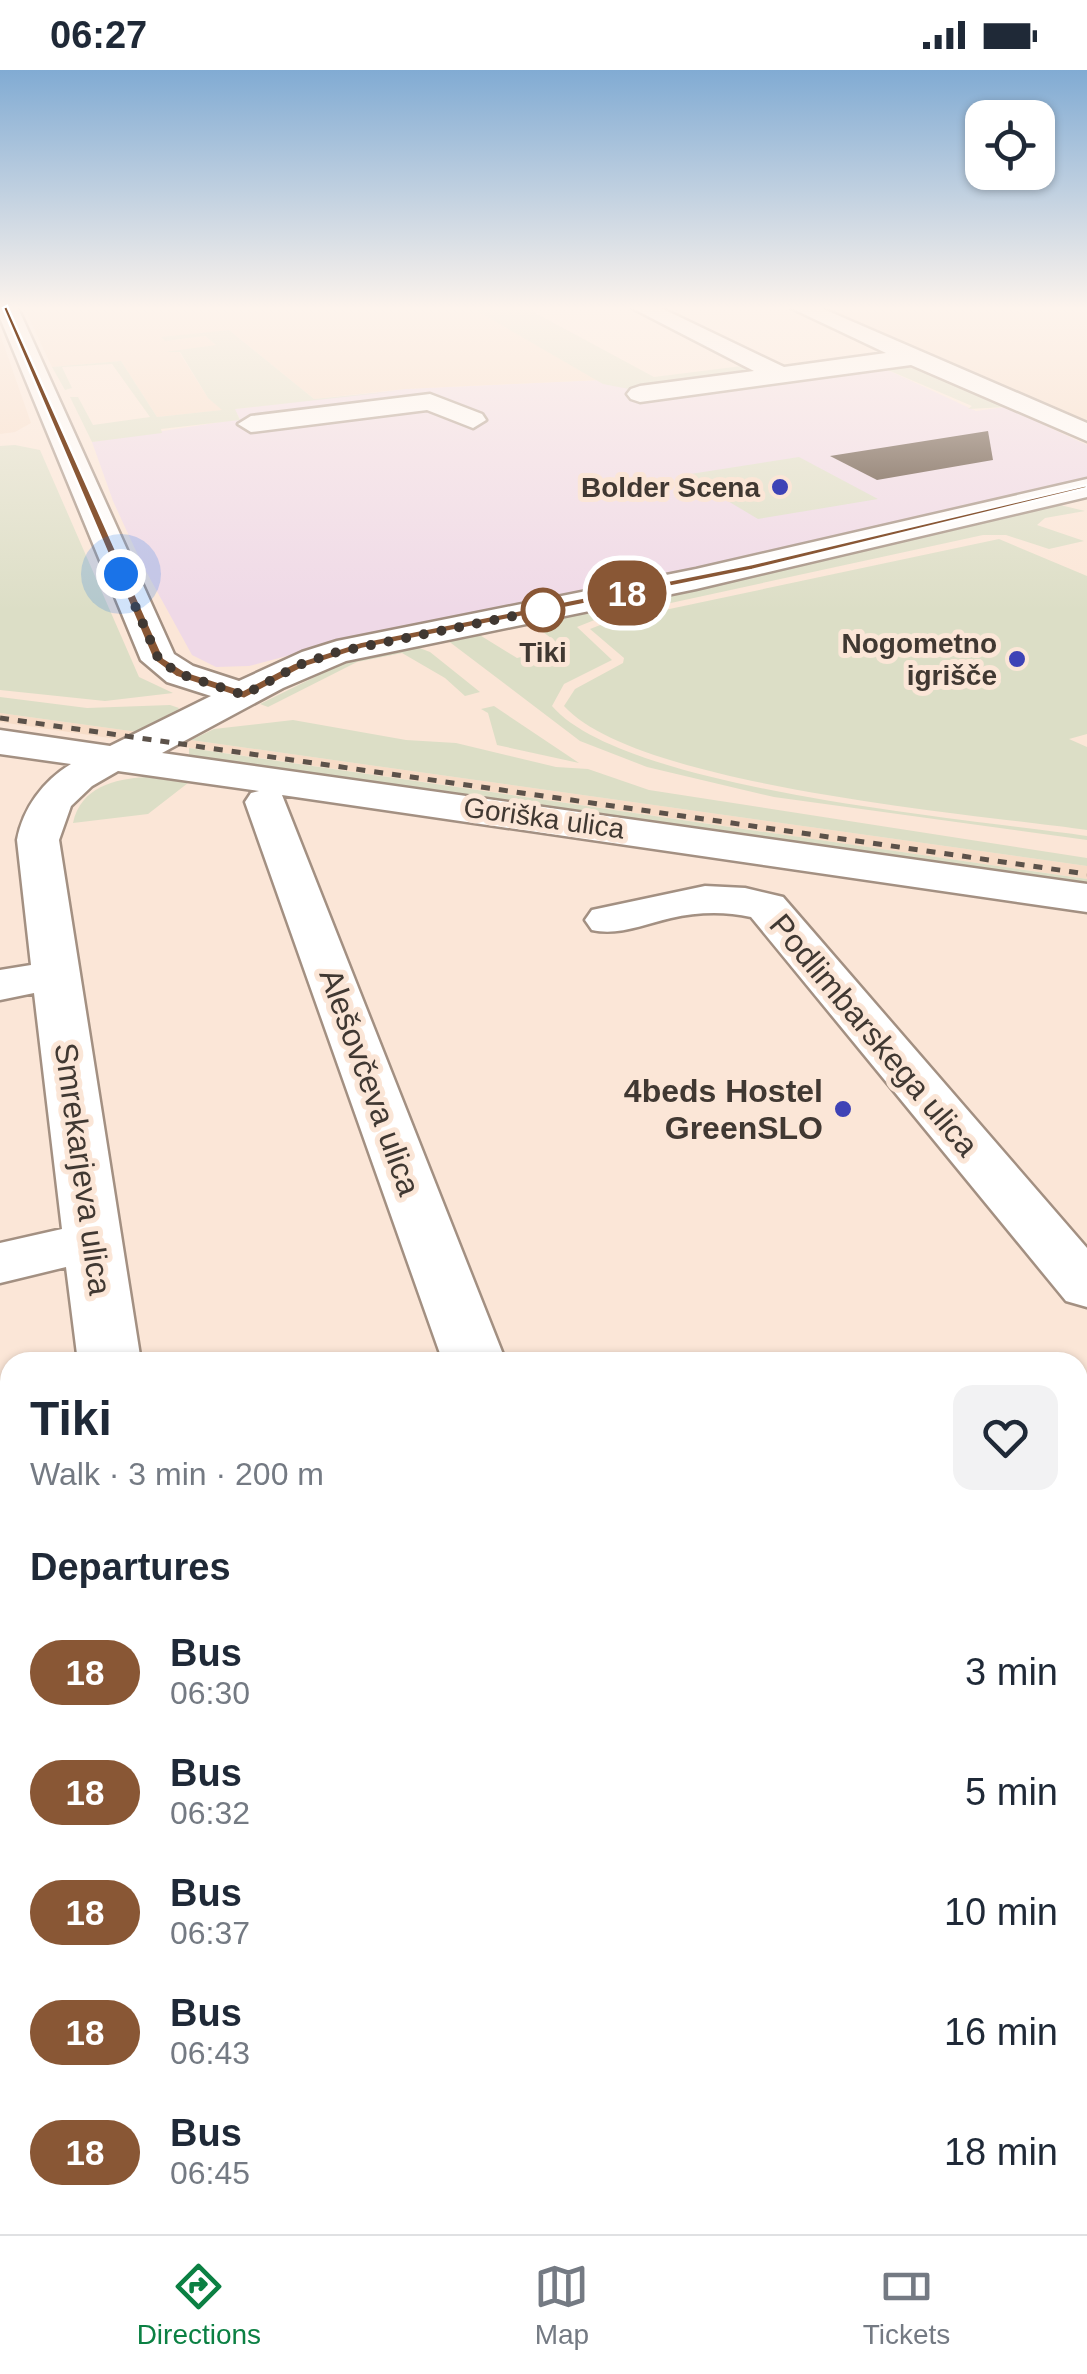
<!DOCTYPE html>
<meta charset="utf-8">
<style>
:root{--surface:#fff;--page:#f2f2f3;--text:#1f2937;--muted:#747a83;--line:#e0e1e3;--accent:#0b8043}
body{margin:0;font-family:Arial,sans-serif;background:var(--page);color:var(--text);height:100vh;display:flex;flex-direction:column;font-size:38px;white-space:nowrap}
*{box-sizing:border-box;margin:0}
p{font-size:32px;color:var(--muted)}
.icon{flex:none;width:55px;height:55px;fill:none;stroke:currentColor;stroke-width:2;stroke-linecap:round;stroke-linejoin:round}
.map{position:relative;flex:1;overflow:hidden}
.sheet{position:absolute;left:0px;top:1282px;width:1088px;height:882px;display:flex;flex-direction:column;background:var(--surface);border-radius:30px 30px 0 0;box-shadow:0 2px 8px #0004}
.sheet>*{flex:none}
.badge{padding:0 20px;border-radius:32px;font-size:35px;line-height:65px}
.tools{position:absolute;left:965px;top:30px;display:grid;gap:20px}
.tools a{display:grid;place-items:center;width:90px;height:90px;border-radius:20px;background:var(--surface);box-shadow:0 2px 8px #0004;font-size:50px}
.you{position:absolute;width:50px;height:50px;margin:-25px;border:8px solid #fff;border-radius:50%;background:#1a73e8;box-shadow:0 0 0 15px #1a73e833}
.map>.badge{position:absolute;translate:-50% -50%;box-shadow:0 0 0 5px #fff}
h2{padding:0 30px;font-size:38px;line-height:90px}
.round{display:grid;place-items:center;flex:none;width:105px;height:105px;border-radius:20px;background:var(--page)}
.summary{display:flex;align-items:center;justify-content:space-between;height:170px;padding:0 30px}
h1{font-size:48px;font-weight:700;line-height:75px}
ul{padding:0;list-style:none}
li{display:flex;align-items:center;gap:30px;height:120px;padding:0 30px}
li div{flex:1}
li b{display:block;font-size:38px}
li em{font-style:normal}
li .badge{min-width:110px;font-weight:700;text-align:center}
.status{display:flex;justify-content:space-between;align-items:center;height:70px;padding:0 50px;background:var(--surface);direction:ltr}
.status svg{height:28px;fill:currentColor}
.tab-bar{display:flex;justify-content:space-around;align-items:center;height:140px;border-top:2px solid var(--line);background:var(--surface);font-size:28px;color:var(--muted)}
.tab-bar a{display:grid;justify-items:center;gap:5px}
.tab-bar .current{color:var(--accent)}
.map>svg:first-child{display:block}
.commercial{fill:#efd9e7}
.built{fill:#f7dcc7}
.green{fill:#dcdec6}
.building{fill:#523d2c}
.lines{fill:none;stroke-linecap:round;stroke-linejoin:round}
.minor-casing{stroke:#a39082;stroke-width:5}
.minor{fill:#fff;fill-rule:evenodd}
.rail{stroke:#5c524a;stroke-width:5;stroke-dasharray:9 9;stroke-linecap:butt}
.line{fill:#895735;stroke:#fff;stroke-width:2.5}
.walk{stroke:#403832;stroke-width:10;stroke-dasharray:0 18}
.poi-dot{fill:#3e42b6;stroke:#fbe6d7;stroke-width:4}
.stop-dot{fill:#fff;stroke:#895735;stroke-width:5}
.labels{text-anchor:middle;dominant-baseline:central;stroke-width:10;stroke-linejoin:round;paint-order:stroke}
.far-poi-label{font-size:28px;font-weight:bold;fill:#403832;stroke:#fbe6d7;text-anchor:end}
.far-stop-label{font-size:28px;font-weight:bold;fill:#403832;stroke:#fbe6d7}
.far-street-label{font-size:28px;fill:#403832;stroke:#fbe6d7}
.street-label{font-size:32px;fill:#403832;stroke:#fbe6d7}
.poi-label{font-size:32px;font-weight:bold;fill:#403832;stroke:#fbe6d7;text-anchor:end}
</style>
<div class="status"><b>06:27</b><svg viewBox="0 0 49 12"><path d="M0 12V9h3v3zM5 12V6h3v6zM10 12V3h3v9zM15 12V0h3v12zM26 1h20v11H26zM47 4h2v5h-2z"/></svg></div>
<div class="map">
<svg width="1087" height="2164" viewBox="0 0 1087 2164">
<rect width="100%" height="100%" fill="#fbe6d7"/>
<!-- commercial -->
<path class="commercial" d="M881 297 976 341 1005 337 1087 375V409L704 499 350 569 249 596 216 597 192 585 142 494 113 431 92 372 240 349 234 339 405 319Z"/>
<!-- built -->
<path class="built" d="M24 238H472L598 310 405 319 314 329 229 260 165 271 205 266 217 276 171 282H179L208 328 224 340 157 347 121 291 52 297Z
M822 238H1087V351L1045 334Z
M0 264 31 353 15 362 0 364Z
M0 643 145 663 131 671 0 652Z
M191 670 1087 796V809L178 676Z"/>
<!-- green -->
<path class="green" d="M472 238H526L654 307 750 295 761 301 634 320 603 314Z
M229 260 314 329 407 320 235 339 240 350 161 359 162 363 92 372 70 327H78L93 355 150 347 112 294 62 297 72 318 65 320 52 297 121 291 157 347 222 340 208 328 180 282H165L216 275 205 266 165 271 161 267Z
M896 295 920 300 1005 337 968 339 972 336 881 297Z
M15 375 40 380 139 607 173 623 105 631 0 620V376Z
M799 387 878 429 758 449 684 405Z
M1060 435 1085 441 1045 448 1037 455 1084 471 1049 479 1006 465H983L597 549 577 557 612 590 564 614 552 636C624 720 970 749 1087 766V770L774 727 647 697 580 671 447 570 478 564 517 588 563 577 531 553Z
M999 469 1087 506V664L1069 669 1087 677V760C973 744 636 716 564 636L575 619 623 593 624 588 590 559 608 552Z
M417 577 430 582 480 622 465 626 445 608 402 583 357 592 268 637 260 634 351 589Z
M0 627 87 638 170 635 179 638 176 642 180 646 145 663 0 643Z
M494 636 579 693 497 675 488 643 481 639Z
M293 650 406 670 456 673 556 697 588 699 649 720 1087 788V796L191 670 214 659Z
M189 678 1087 809V820L189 689Z
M146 707 188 713 148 744 73 753C81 717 114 709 146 707Z"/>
<!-- building -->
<path class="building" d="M988 361 993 390 877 410 830 386Z"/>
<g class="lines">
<!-- minor casing -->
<g class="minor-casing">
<path id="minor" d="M0 238H18L174 584 193 596 239 611 302 582 337 571 696 499 1087 409V427L696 519 346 591 283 618 162 683 1087 814V842L282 725 506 1292H443L245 732 251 723 259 721 118 701 92 716 71 736 59 770 141 1292H78L66 1197 0 1213V1173L62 1159 34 923 0 930V900L31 895 17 770C23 738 43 711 71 694L0 684V660L110 676 211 626 167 612 141 590 0 248Z
M632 238H661L784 297 886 283 791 238H821L1087 353V371L911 295 640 332 631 329 627 324 631 319 640 316 754 301Z
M430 324 482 344 486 350 473 358 427 340 251 362 238 354 251 346Z
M705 816 745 818 783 827 1087 1178V1237L1066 1231 751 847C724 841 697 842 671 848 644 854 619 866 592 860L585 850 592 840Z
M1087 1319V1368L1078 1371V1322Z
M1078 1473 1087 1475V1544L1078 1541Z
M10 1706V1780L0 1784V1710Z
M154 2155H250L252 2164H154Z
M744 2155H840L844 2164H746Z"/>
</g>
<!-- minor -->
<use href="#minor" class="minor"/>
<!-- rail -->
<path class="rail" d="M0 648 1087 804"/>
</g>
<!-- sky -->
<linearGradient id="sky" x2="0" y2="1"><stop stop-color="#81abd3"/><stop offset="0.44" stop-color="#fdf4ed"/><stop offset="1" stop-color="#fdf4ed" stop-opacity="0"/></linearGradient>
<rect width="1087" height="541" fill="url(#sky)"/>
<!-- line -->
<path class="line" d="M7 236 164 588 185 601 243 620 294 593 360 572 752 494 1087 415V418L752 500 362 579 303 598 244 629 176 607 153 590 3 238Z"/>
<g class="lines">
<!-- walk -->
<path class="walk" d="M121 504 159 590 180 604 244 625 299 595 337 582 558 537 543 540"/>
</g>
<!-- markers -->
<g class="poi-dot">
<circle cx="780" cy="417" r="10"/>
<circle cx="1017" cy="589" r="10"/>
<circle cx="843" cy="1039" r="10"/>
</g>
<circle class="stop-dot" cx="543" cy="540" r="20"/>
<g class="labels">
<!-- far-poi labels -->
<g class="far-poi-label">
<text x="760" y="417">Bolder Scena</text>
<text x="997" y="573">Nogometno<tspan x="997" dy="32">igrišče</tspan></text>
</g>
<!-- far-stop labels -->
<g class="far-stop-label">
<text x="543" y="582">Tiki</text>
</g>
<!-- far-street labels -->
<g class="far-street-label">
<text transform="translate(544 748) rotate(8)">Goriška ulica</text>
</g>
<!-- street labels -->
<g class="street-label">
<text transform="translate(874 965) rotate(50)">Podlimbarskega ulica</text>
<text transform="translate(370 1012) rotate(70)">Alešovčeva ulica</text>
<text transform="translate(83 1099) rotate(82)">Smrekarjeva ulica</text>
</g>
<!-- poi labels -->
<g class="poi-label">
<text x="823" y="1021">4beds Hostel<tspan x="823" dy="37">GreenSLO</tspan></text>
</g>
</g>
</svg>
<div class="tools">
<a><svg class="icon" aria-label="locate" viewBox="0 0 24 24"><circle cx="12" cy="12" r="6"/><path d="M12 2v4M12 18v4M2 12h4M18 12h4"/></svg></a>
</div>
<div class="you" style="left:121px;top:504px"></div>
<b class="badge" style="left:627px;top:523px;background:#895735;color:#fff">18</b>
<section class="sheet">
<div class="summary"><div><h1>Tiki</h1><p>Walk · 3 min · 200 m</p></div><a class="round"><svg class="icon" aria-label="heart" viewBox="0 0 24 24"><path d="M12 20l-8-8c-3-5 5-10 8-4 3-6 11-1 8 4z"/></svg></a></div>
<h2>Departures</h2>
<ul>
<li><span class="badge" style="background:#895735;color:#fff">18</span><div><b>Bus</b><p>06:30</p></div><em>3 min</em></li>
<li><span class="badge" style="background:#895735;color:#fff">18</span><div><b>Bus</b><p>06:32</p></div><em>5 min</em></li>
<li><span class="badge" style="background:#895735;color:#fff">18</span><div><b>Bus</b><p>06:37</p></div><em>10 min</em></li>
<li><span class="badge" style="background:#895735;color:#fff">18</span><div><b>Bus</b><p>06:43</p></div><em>16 min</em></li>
<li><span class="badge" style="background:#895735;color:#fff">18</span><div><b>Bus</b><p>06:45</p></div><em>18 min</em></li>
</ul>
</section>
</div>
<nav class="tab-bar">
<a class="current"><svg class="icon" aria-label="directions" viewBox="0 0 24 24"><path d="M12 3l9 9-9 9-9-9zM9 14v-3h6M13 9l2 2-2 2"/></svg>Directions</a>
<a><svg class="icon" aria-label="map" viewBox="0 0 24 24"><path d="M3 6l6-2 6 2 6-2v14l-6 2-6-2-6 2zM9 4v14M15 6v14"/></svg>Map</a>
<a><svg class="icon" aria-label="tickets" viewBox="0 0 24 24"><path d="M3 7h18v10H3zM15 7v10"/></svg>Tickets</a>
</nav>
